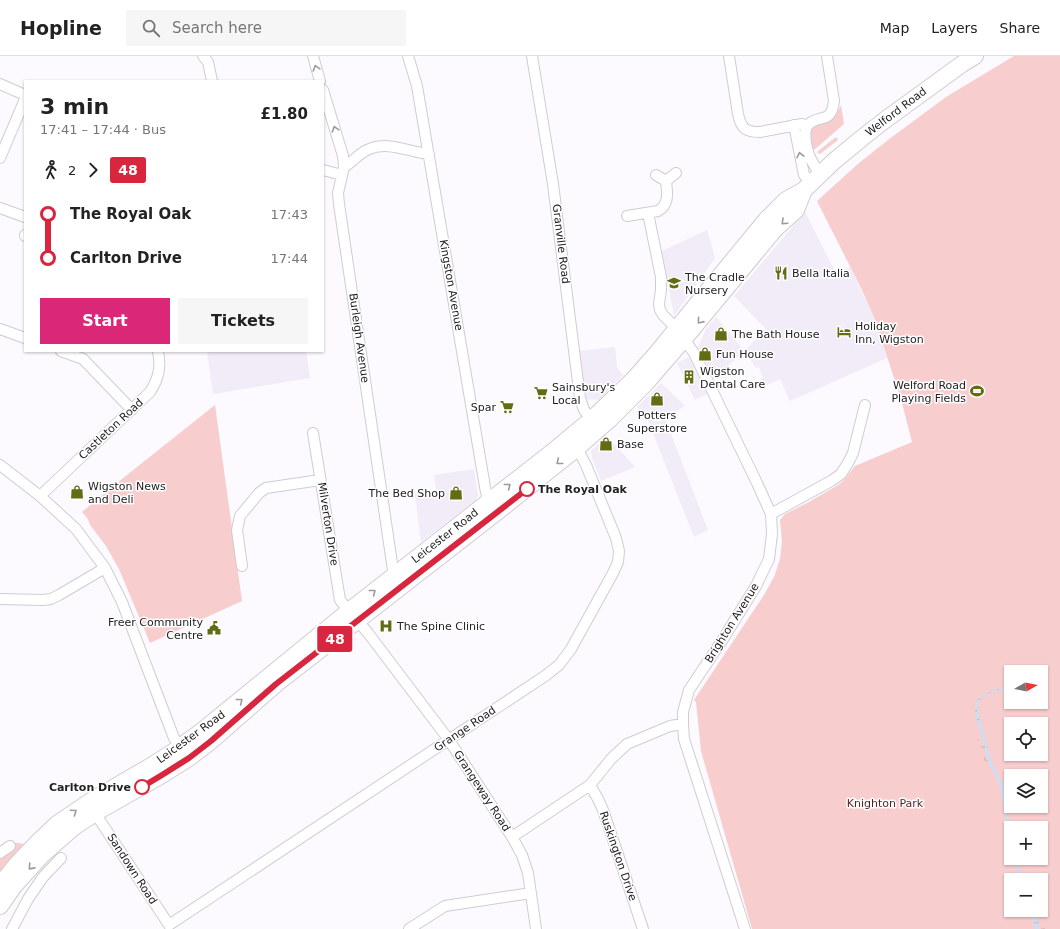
<!DOCTYPE html>
<meta charset="utf-8">
<style>
:root{--surface:#fff;--page:#f6f6f6;--text:#222;--muted:#767676;--line:#e0e0e0;--accent:#db2777}
body{margin:0;font-family:"DejaVu Sans",sans-serif;background:var(--page);color:var(--text);height:100vh;display:flex;flex-direction:column;font-size:15px;white-space:nowrap}
*{box-sizing:border-box;margin:0}
p{font-size:13px;color:var(--muted)}
.icon{flex:none;width:22px;height:22px;fill:none;stroke:currentColor;stroke-width:2;stroke-linecap:round;stroke-linejoin:round}
.map{position:relative;flex:1;overflow:hidden}
.panel{position:absolute;left:24px;top:24px;width:300px;height:272px;display:flex;flex-direction:column;background:var(--surface);border-radius:0px;box-shadow:0 1px 3px #0004}
.panel>*{flex:none}
.badge{padding:0 8px;border-radius:3px;font-size:14px;line-height:26px}
.needle{width:26px;rotate:81deg}
.fabs{position:absolute;left:1004px;top:609px;display:grid;gap:8px}
.fabs a{display:grid;place-items:center;width:44px;height:44px;border-radius:0px;background:var(--surface);box-shadow:0 1px 3px #0004;font-size:20px}
.map>.badge{position:absolute;translate:-50% -50%;box-shadow:0 0 0 2px #fff}
.legs{display:flex;align-items:center;gap:6px;height:44px;padding:0 16px;font-size:13px}
.legs p{margin-inline-start:auto}
.summary{display:flex;align-items:center;justify-content:space-between;height:68px;padding:0 16px}
h1{font-size:22px;font-weight:600;line-height:30px}
.button{display:flex;gap:8px;margin-top:auto;padding:8px 16px}
.button a{flex:1;height:46px;border-radius:0px;background:var(--accent);color:#fff;font-size:16px;font-weight:600;line-height:46px;text-align:center}
.button a+a{background:var(--page);color:var(--text)}
ul{padding:0 16px;list-style:none}
li{display:flex;align-items:center;gap:14px;height:44px;font-size:15px}
li i{display:grid;place-items:center;width:6px;height:100%;margin:0 5px;background:currentColor}
li i::after{content:'';width:10px;height:10px;margin:-5px;border:3px solid;border-radius:50%;background:var(--surface)}
li p{margin-inline-start:auto}
li:first-child i{background:linear-gradient(#0000 50%,currentColor 0)}
li:last-child i{background:linear-gradient(currentColor 50%,#0000 0)}
header{display:flex;align-items:center;gap:24px;box-sizing:border-box;height:56px;padding:0 20px;background:var(--surface);border-bottom:1px solid var(--line)}
header strong{font-size:19px}
nav{display:flex;gap:22px;margin-inline-start:auto;font-size:14px}
.search{width:280px;height:36px;background:var(--page);display:flex;align-items:center;gap:10px;box-sizing:border-box;padding:0 14px;border-radius:0px;color:var(--muted);font-size:15px}
.map>svg:first-child{display:block}
.built{fill:#f2ebf8}
.green{fill:#f7cdce;fill-rule:evenodd}
.wetland{fill:url(#wetland-marsh)}
.water{fill:url(#water-waves)}
.lines{fill:none;stroke-linecap:round;stroke-linejoin:round}
.stream{stroke:#c4e1fc;stroke-width:2.5}
.street-casing{stroke:#d0ccd2;stroke-width:12}
.primary-casing{stroke:#d0ccd2;stroke-width:18}
.street{stroke:#fff;stroke-width:10}
.primary{stroke:#fff;stroke-width:16}
.oneway{stroke:#9c9b9c}
.line-1-casing{stroke:#fff;stroke-width:9}
.line-1{stroke:#d7263d;stroke-width:6}
.stop-1-dot{fill:#fff;stroke:#d7263d;stroke-width:2}
.labels{text-anchor:middle;dominant-baseline:central;stroke-width:3;stroke-linejoin:round;paint-order:stroke}
.street-label{font-size:11px;fill:#222123;stroke:#fff}
.poi-label{font-size:11px;fill:#222123;stroke:#fff;text-anchor:start}
.stop-label{font-size:11px;font-weight:bold;fill:#222123;stroke:#fff;text-anchor:start}
.park-label{font-size:11px;fill:#541f24;stroke:#fff}
</style>
<header>
<strong>Hopline</strong>
<div class="search"><svg class="icon" aria-label="search" viewBox="0 0 24 24"><circle cx="10" cy="10" r="6"/><path d="M15 15l6 6"/></svg>Search here</div>
<nav><a>Map</a><a>Layers</a><a>Share</a></nav>
</header>
<div class="map">
<svg width="1060" height="873" viewBox="0 0 1060 873">
<defs>
<pattern id="wetland-marsh" width="20" height="14" patternUnits="userSpaceOnUse"><rect width="20" height="14" fill="#f7cdce"/><path d="M1 5h8M5 5V1M11 12h8M15 12V8" fill="none" stroke="#d3b0b1"/></pattern>
<pattern id="water-waves" width="16" height="10" patternUnits="userSpaceOnUse"><rect width="16" height="10" fill="#c4e1fc"/><path d="M0 5q4-4 8 0t8 0" fill="none" stroke="#a8c1d8"/></pattern>
</defs>
<rect width="100%" height="100%" fill="#fcf9ff"/>
<!-- built -->
<path class="built" d="M805 156 837 219 850 211 874 261 887 302 790 345 780 323 763 331 760 324 763 322 759 311 756 312 744 295 766 273 734 240Z
M707 174 715 202 674 260 662 195Z
M716 261 741 291 737 295 740 299 713 323 698 291 706 273Z
M615 291 617 312 623 319 599 344 585 343 579 295Z
M207 295H306L310 322 213 338Z
M689 301 707 338 695 344 677 307Z
M661 327 685 350 673 357 666 365 708 474 694 481 647 362 637 351Z
M607 380 635 411 601 425 592 402 591 395Z
M474 413 478 439 476 444 421 486 415 438 436 434 434 419Z"/>
<!-- green -->
<path class="green" d="M1014 0H1060V873H752L701 695 696 646 694 644 764 539 774 521 780 503 782 485 780 464 785 458 809 446 838 429 843 425 855 410 912 386 901 343 874 261 861 232 817 145 859 107 888 84 946 41ZM1011 616H1041V646H1011ZM1011 668H1041V698H1011ZM1011 720H1041V750H1011ZM1011 772H1041V802H1011ZM1011 824H1041V854H1011Z
M841 49 844 68 814 94C811 90 811 87 810 82 807 68 822 70 830 65 835 62 838 55 841 49Z
M836 81 838 84 820 98 817 96Z
M215 349 242 545 150 587 119 513 106 490 90 469 88 463 82 456 122 423Z
M10 787H19L24 788 0 817V802L14 794Z"/>
<!-- wetland -->
<path class="wetland" d="M1044 610 1046 613 1053 617 1041 621V616H1037V612Z
M980 670 988 688 990 706 983 704 976 678Z
M1034 854H1039L1045 873H1039Z"/>
<!-- water -->
<path class="water" d="M1011 628V630L982 641 978 646 977 652 981 669 979 673 975 654 976 646 981 640Z
M1031 854H1034L1039 873H1035Z"/>
<g class="lines">
<!-- stream -->
<path class="stream" d="M980 668 990 706 1001 729 1011 783
M1017 802 1018 815 1022 824"/>
<!-- street casing -->
<g class="street-casing">
<path id="street" d="M203 0 208 6 212 25
M313 0 320 25
M408 0 417 30 485 431 487 440 492 448
M532 0 553 128 580 342 584 354 595 367
M729 0 738 58C741 72 745 76 760 76L802 68 807 70
M0 28 25 39
M323 34 343 100 344 111 338 137 339 148 393 514 399 523
M794 69 804 119 811 127
M0 102 25 43
M344 111C352 107 358 98 367 94 389 84 407 96 429 98
M323 114 342 119
M821 117C818 114 815 111 813 107 808 99 801 76 809 68 820 58 831 69 834 45L827 0
M656 119 666 125 676 117
M0 152 25 161
M648 157 661 221V234L659 248 660 254 663 259 676 272 694 297 757 427 771 458 772 478 769 503 756 530 723 583 689 634 683 656V668L684 683 745 873
M627 160 658 155C670 148 667 136 666 125
M25 180V179
M0 273 25 282
M61 295 83 303 132 354
M313 377 340 544 368 577 449 684 512 781 522 799 528 817 536 873
M0 409 40 440 76 473 105 512 122 546 174 682 184 695
M40 440 150 336C159 322 161 311 158 295
M771 458 831 425 841 418 848 407 853 397 865 349
M242 510 237 474 240 460 259 437 266 432 320 424
M0 543 43 544 51 543 59 539 105 512
M590 729 598 743 603 754 643 873
M95 757 169 869 545 620 559 609 571 593 613 517 618 506 619 495 616 482 586 409 577 392
M512 781 590 729 611 703 627 688 670 670 683 668
M0 797 10 790
M12 873 28 843 43 821 61 802
M409 873 445 850 531 837"/>
</g>
<!-- primary casing -->
<g class="primary-casing">
<path id="primary" d="M0 829 17 808 39 785 57 768 94 743 151 710 173 696 202 675 349 555 556 393 592 363 634 323 656 298 766 164 786 144 804 134 833 106 862 82 885 64 962 8 975 0
M0 850 14 830 42 799 74 771 95 757 162 719 189 702 211 685 276 628 497 456 577 392 610 363 645 328 684 283 775 173 796 154 804 134"/>
</g>
<!-- street -->
<use href="#street" class="street"/>
<!-- primary -->
<use href="#primary" class="primary"/>
</g>
<!-- one-way arrows -->
<defs><path id="oneway-chevron" d="M-2-3.5L2.5 0L-2 3.5" fill="none" stroke-width="1.6" stroke-linecap="round" stroke-linejoin="round"/></defs>
<g class="oneway">
<use href="#oneway-chevron" transform="translate(316 12) rotate(-107)"/>
<use href="#oneway-chevron" transform="translate(335 73) rotate(-107)"/>
<use href="#oneway-chevron" transform="translate(800 99) rotate(-102)"/>
<use href="#oneway-chevron" transform="translate(784 166) rotate(137)"/>
<use href="#oneway-chevron" transform="translate(700 265) rotate(129)"/>
<use href="#oneway-chevron" transform="translate(559 406) rotate(141)"/>
<use href="#oneway-chevron" transform="translate(508 430) rotate(-38)"/>
<use href="#oneway-chevron" transform="translate(373 536) rotate(-38)"/>
<use href="#oneway-chevron" transform="translate(240 645) rotate(-39)"/>
<use href="#oneway-chevron" transform="translate(74 756) rotate(-35)"/>
<use href="#oneway-chevron" transform="translate(31 811) rotate(132)"/>
</g>
<g class="lines">
<!-- line-1 casing -->
<g class="line-1-casing">
<path id="line-1" d="M142 731 162 719 189 702 211 685 276 628 527 433"/>
</g>
<!-- line-1 -->
<use href="#line-1" class="line-1"/>
</g>
<!-- icons -->
<defs>
<g id="restaurant-bare" transform="scale(1.08)"><path d="M-5-6h1v4h1v-4h1v4h1v-4h1v5L-1.5 .5V6h-2V.5L-5-1ZM5-6V6H3V1.5H1.5Q1.5-4 5-6Z" fill="#636c12" stroke="#fff" stroke-width="2.5" paint-order="stroke"/></g>
<g id="school-bare" transform="scale(1.08)"><path d="M0-5L7-2L0 1L-7-2ZM-4 1L0 2.5L4 1V4Q0 6-4 4Z" fill="#636c12" stroke="#fff" stroke-width="2.5" paint-order="stroke"/></g>
<g id="hotel-bare" transform="scale(1.08)"><path d="M-6-4.5h1.5V1H6V5H4.5V3h-9V5H-6ZM-4 0a1.8 1.8 0 1 1 3.6 0ZM.5 0V-2.5h3Q6-2.5 6 0Z" fill="#636c12" stroke="#fff" stroke-width="2.5" paint-order="stroke"/></g>
<g id="shop-bare" transform="scale(1.08)"><path d="M-5-2.5h2.3a2.7 3.5 0 0 1 5.4 0H5L5.5 6h-11ZM-1.5-2.5h3a1.5 2.3 0 0 0-3 0Z" fill="#636c12" stroke="#fff" stroke-width="2.5" paint-order="stroke"/></g>
<g id="building-bare" transform="scale(1.08)"><path d="M-4-6H4V6H1V3H-1V6H-4ZM-2.5-4.3h1.7v1.8h-1.7ZM.8-4.3h1.7v1.8H.8ZM-2.5-1h1.7V.8h-1.7ZM.8-1h1.7V.8H.8Z" fill="#636c12" stroke="#fff" stroke-width="2.5" paint-order="stroke"/></g>
<g id="stadium-bare" transform="scale(1.08)"><path d="M0-5a6.5 5 0 1 0 0 10a6.5 5 0 1 0 0-10ZM-3.5-1.8h7v3.6h-7Z" fill="#636c12" stroke="#fff" stroke-width="2.5" paint-order="stroke"/></g>
<g id="supermarket-bare" transform="scale(1.08)"><path d="M-6-5.5h2.5l.6 2H6L4.5 2H-2.5L-4.4-4H-6ZM-1.5 3.2a1.3 1.3 0 1 0 .1 0ZM3 3.2a1.3 1.3 0 1 0 .1 0Z" fill="#636c12" stroke="#fff" stroke-width="2.5" paint-order="stroke"/></g>
<g id="hospital-bare" transform="scale(1.08)"><path d="M-5-5h3v3.5h4V-5h3V5h-3V1.5h-4V5h-3Z" fill="#636c12" stroke="#fff" stroke-width="2.5" paint-order="stroke"/></g>
<g id="civic-bare" transform="scale(1.08)"><path d="M-.6-6.5H3V-4.5H.6V-3L4-1V1h2V6H-6V1h2V-1L-.6-3ZM-1.2 2.5V6h2.4V2.5Z" fill="#636c12" stroke="#fff" stroke-width="2.5" paint-order="stroke"/></g>
</defs>
<g fill-rule="evenodd">
<use href="#restaurant-bare" x="781" y="217"/>
<use href="#school-bare" x="674" y="227"/>
<use href="#hotel-bare" x="844" y="276"/>
<use href="#shop-bare" x="721" y="278"/>
<use href="#shop-bare" x="705" y="298"/>
<use href="#building-bare" x="689" y="321"/>
<use href="#stadium-bare" x="977" y="335"/>
<use href="#supermarket-bare" x="541" y="337"/>
<use href="#shop-bare" x="657" y="343"/>
<use href="#supermarket-bare" x="507" y="351"/>
<use href="#shop-bare" x="606" y="388"/>
<use href="#shop-bare" x="77" y="436"/>
<use href="#shop-bare" x="456" y="437"/>
<use href="#hospital-bare" x="386" y="570"/>
<use href="#civic-bare" x="214" y="572"/>
</g>
<!-- markers -->
<g class="stop-1-dot">
<circle cx="527" cy="433" r="7"/>
<circle cx="142" cy="731" r="7"/>
</g>
<g class="labels">
<!-- street labels -->
<g class="street-label">
<text transform="translate(896 56) rotate(-37)">Welford Road</text>
<text transform="translate(561 188) rotate(83)">Granville Road</text>
<text transform="translate(451 229) rotate(80)">Kingston Avenue</text>
<text transform="translate(359 282) rotate(82)">Burleigh Avenue</text>
<text transform="translate(111 373) rotate(-43)">Castleton Road</text>
<text transform="translate(328 468) rotate(81)">Milverton Drive</text>
<text transform="translate(445 480) rotate(-38)">Leicester Road</text>
<text transform="translate(732 567) rotate(-58)">Brighton Avenue</text>
<text transform="translate(465 673) rotate(-34)">Grange Road</text>
<text transform="translate(191 681) rotate(-36)">Leicester Road</text>
<text transform="translate(482 735) rotate(57)">Grangeway Road</text>
<text transform="translate(618 800) rotate(71)">Ruskington Drive</text>
<text transform="translate(132 813) rotate(57)">Sandown Road</text>
</g>
<!-- poi labels -->
<g class="poi-label">
<text x="792" y="217">Bella Italia</text>
<text x="685" y="221">The Cradle<tspan x="685" dy="13">Nursery</tspan></text>
<text x="855" y="270">Holiday<tspan x="855" dy="13">Inn, Wigston</tspan></text>
<text x="732" y="278">The Bath House</text>
<text x="716" y="298">Fun House</text>
<text x="700" y="315">Wigston<tspan x="700" dy="13">Dental Care</tspan></text>
<text x="966" y="329" text-anchor="end">Welford Road<tspan x="966" dy="13">Playing Fields</tspan></text>
<text x="552" y="331">Sainsbury's<tspan x="552" dy="13">Local</tspan></text>
<text x="496" y="351" text-anchor="end">Spar</text>
<text x="657" y="359" text-anchor="middle">Potters<tspan x="657" dy="13">Superstore</tspan></text>
<text x="617" y="388">Base</text>
<text x="88" y="430">Wigston News<tspan x="88" dy="13">and Deli</tspan></text>
<text x="445" y="437" text-anchor="end">The Bed Shop</text>
<text x="203" y="566" text-anchor="end">Freer Community<tspan x="203" dy="13">Centre</tspan></text>
<text x="397" y="570">The Spine Clinic</text>
</g>
<!-- stop labels -->
<g class="stop-label">
<text x="538" y="433">The Royal Oak</text>
<text x="131" y="731" text-anchor="end">Carlton Drive</text>
</g>
<!-- park labels -->
<g class="park-label">
<text x="885" y="747">Knighton Park</text>
</g>
</g>
</svg>
<div class="fabs">
<a><svg class="needle" viewBox="-14 -14 28 28"><path d="M0-13l5 13h-10z" fill="#e53935"/><path d="M0 13l5-13h-10z" fill="#767676"/></svg></a>
<a><svg class="icon" aria-label="locate" viewBox="0 0 24 24"><circle cx="12" cy="12" r="6"/><path d="M12 2v4M12 18v4M2 12h4M18 12h4"/></svg></a>
<a><svg class="icon" aria-label="layers" viewBox="0 0 24 24"><path d="M12 4l9 5-9 5-9-5zM3 14l9 5 9-5"/></svg></a>
<a>+</a>
<a>−</a>
</div>
<b class="badge" style="left:335px;top:583px;background:#d7263d;color:#fff">48</b>
<section class="panel">
<div class="summary"><div><h1>3 min</h1><p>17:41 – 17:44 · Bus</p></div><b>£1.80</b></div>
<div class="legs"><svg class="icon" aria-label="walk" viewBox="0 0 24 24"><circle cx="13" cy="4" r="2"/><path d="M13 8l-2 6 4 7M11 14l-3 7M7 12l3-4h3l4 4"/></svg>2<svg class="icon" aria-label="forward" viewBox="0 0 24 24"><path d="M9 5l7 7-7 7"/></svg><b class="badge" style="background:#d7263d;color:#fff">48</b></div>
<ul>
<li><i style="color:#d7263d"></i><b>The Royal Oak</b><p>17:43</p></li>
<li><i style="color:#d7263d"></i><b>Carlton Drive</b><p>17:44</p></li>
</ul>
<div class="button"><a>Start</a><a>Tickets</a></div>
</section>
</div>
